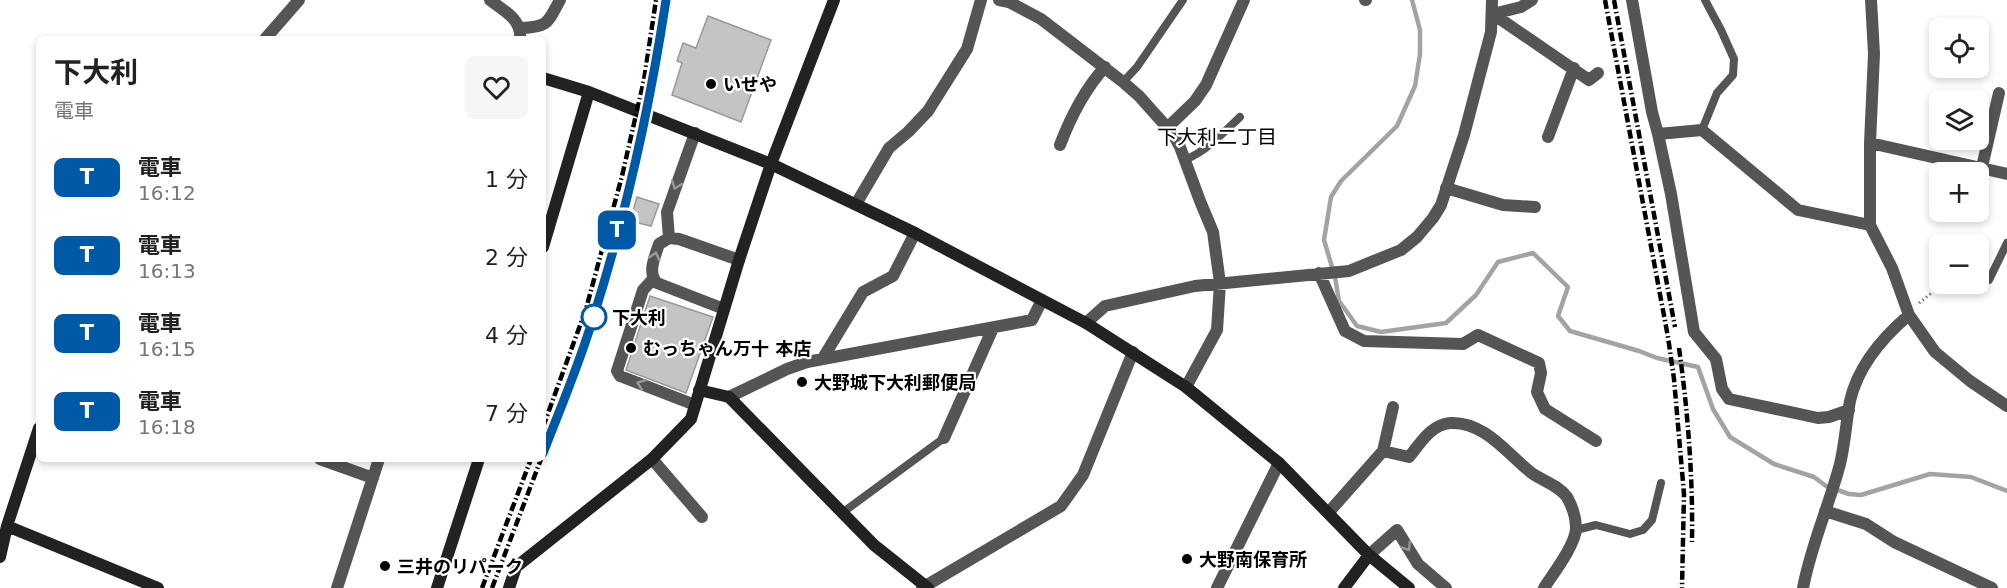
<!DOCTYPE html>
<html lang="ja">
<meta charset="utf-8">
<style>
:root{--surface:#fff;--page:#f6f6f6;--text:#222;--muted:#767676}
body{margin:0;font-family:"DejaVu Sans","Noto Sans JP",sans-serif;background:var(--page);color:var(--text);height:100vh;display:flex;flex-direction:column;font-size:22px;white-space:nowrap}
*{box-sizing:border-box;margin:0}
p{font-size:20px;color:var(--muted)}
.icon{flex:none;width:33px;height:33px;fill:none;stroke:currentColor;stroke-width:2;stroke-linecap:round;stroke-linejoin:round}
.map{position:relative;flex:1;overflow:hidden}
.details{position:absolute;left:36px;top:36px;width:510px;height:426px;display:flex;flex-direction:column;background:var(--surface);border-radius:9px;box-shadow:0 3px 9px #0003}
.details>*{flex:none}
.badge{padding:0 12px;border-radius:9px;font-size:21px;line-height:39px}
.tools{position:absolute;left:1929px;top:18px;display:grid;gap:12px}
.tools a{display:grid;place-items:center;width:60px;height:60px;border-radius:9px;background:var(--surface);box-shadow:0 3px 9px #0003;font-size:30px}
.map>.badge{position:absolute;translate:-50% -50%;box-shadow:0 0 0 3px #fff}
.round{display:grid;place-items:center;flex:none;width:63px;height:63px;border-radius:9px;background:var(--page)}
.headline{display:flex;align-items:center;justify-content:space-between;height:102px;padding:0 18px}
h1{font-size:28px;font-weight:700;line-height:45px}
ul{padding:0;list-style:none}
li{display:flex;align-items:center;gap:18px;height:78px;padding:0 18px}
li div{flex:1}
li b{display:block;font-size:22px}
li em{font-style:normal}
li .badge{min-width:66px;font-weight:700;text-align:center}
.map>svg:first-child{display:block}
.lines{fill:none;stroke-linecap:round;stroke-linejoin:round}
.stream{stroke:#a3a3a3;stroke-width:4.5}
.building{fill:#c4c4c4;stroke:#999;stroke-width:1.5}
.path{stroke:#777;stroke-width:3;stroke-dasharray:1.5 3;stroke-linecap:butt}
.lane{stroke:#555;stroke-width:8}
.street{stroke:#555;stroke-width:12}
.secondary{stroke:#222;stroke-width:12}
.rail{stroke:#000;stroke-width:4.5;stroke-dasharray:9 3 1.5 3;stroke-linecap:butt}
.oneway{stroke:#999}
.line-casing{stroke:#fff;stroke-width:14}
.line{stroke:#0059a6;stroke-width:9}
.poi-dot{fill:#000;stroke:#fff;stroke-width:2}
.stop-dot{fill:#fff;stroke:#0059a6;stroke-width:3}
.labels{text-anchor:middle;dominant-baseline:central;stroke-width:4.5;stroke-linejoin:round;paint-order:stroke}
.poi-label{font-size:18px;font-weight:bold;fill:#000;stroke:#fff;text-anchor:start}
.stop-label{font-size:18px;font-weight:bold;fill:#000;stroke:#fff;text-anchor:start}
.neighbourhood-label{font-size:20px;fill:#000;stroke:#fff}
</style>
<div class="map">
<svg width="2007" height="588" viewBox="0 0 2007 588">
<rect width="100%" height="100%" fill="#fff"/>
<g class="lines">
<!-- stream -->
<path class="stream" d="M1412 0 1420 30V54L1415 86 1397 126 1341 181 1331 197 1324 240 1335 277 1339 301 1357 326 1381 332 1446 323 1476 295 1498 262 1533 253 1568 287 1558 316 1570 331 1639 351 1657 358 1698 367 1713 409 1730 437 1774 464 1814 477 1826 486 1849 494 1861 495 1930 474 1971 477 2007 491"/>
</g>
<!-- building -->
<path class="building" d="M708 16 771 40 741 122 672 95 682 63 677 61 683 43 696 48Z
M637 197 659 204 651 226 630 221Z
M650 296 713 317 686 393 626 370Z"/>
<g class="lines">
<!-- path -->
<path class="path" d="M1919 303 1943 284"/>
<!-- lane -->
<path class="lane" d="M1123 82 1137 67 1183 0
M1702 130 1717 93 1733 75 1734 59 1721 30 1705 0
M1185 160C1208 150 1222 134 1240 117
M1989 280 2007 243
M842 513 944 438
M1576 530 1596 525 1630 534 1643 530 1652 520 1661 483"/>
<!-- street -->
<path class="street" d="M490 0C504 11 522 19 520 39
M999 0 1009 2 1041 19 1123 82 1139 96 1173 134 1180 147 1200 201 1213 232 1220 283 1217 330 1186 387
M1365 0H1366
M1632 0 1652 112 1658 134 1702 130 1798 210 1870 225
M1871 0 1874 54 1870 143V225L1892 268 1909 315 1935 352 1970 381 2007 406
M1493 14 1589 80 1598 73
M1493 14 1521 7 1532 0
M521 28C549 27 547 23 560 0
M265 39 299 0
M1167 128 1195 101 1206 85 1244 0
M1658 134 1671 194 1694 332 1716 359 1722 389 1729 399 1818 418 1829 417 1849 410
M1548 137 1574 68
M1870 143 2007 174
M1060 145C1071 116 1084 90 1105 67
M1982 167 1999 93
M1446 188 1503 205 1535 207
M856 204 889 148 908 132 928 111 967 49 981 0
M669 238 667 212 695 133
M1319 273 1345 331 1364 341 1463 344 1478 335 1539 363 1541 373 1537 392 1545 409 1596 441
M653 279 643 290 617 371 620 376 695 405
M724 309 657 283C647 272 655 257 659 244L669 238 679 239 739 260
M1086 323 1105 306 1195 286 1349 271 1401 250 1417 237 1433 218 1441 205 1464 135 1491 32 1492 0
M823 358 863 292 893 276 915 233
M729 397 787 369 807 362 1032 320 1042 300
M944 438 993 328
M1383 451 1409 457C1420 444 1430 425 1450 423 1485 421 1508 455 1533 474 1545 482 1558 485 1567 497 1572 506 1576 517 1576 528 1576 544 1553 574 1544 588
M320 459 373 478
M652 459 702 517
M1825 511 1866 524 1894 542 1992 588
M1329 512 1383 451 1393 407
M1369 555 1397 530 1418 564 1446 588
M337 588 379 459
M922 588 1061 506 1083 475 1133 352
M1217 588 1279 463
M1803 588C1811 545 1829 506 1840 464 1845 444 1846 422 1850 401 1858 366 1883 337 1909 315"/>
<!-- secondary -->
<path class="secondary" d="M543 78 589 92 771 164 915 233 1086 323 1186 387 1279 463 1369 555 1409 588
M543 247 589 92
M699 390 729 397 874 545 928 588
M7 526 158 588
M0 557 7 526 39 428
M437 588 479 459
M509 588 516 567 652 459 691 419 739 260 771 164 834 0
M1344 588 1369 555"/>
<!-- rail -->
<path class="rail" d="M1605 0 1668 337 1674 379 1684 494 1682 588
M1614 0 1675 327
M1679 348C1688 412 1693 478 1692 542
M543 427 586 309 622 176 644 80 656 0
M543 453C561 407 581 360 595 312 627 210 650 105 666 0
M482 588 531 459
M492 588 541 459"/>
</g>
<!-- one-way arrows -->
<defs><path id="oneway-chevron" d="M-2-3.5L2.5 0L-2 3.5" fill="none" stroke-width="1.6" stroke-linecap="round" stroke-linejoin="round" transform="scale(1.5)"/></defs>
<g class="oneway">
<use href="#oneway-chevron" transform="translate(676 185) rotate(110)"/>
<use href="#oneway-chevron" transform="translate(655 256) rotate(-74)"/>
<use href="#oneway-chevron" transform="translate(641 384) rotate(-159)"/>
<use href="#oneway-chevron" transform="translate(1407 547) rotate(58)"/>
</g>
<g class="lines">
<!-- line casing -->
<g class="line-casing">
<path id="line" d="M543 453C561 407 581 360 595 312 627 210 650 105 666 0"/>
</g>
<!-- line -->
<use href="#line" class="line"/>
</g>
<!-- markers -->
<g class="poi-dot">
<circle cx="711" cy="84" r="6"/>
<circle cx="631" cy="348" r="6"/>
<circle cx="802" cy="382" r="6"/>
<circle cx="1187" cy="559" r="6"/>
<circle cx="385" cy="566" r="6"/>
</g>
<circle class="stop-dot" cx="594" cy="317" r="12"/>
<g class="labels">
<!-- poi labels -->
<g class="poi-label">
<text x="723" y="84">いせや</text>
<text x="643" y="348">むっちゃん万十 本店</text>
<text x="814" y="382">大野城下大利郵便局</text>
<text x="1199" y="559">大野南保育所</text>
<text x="397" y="566">三井のリパーク</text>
</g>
<!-- stop labels -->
<g class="stop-label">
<text x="612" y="317">下大利</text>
</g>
<!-- neighbourhood labels -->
<g class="neighbourhood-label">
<text x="1217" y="137">下大利二丁目</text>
</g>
</g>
</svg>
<div class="tools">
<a><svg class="icon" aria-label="locate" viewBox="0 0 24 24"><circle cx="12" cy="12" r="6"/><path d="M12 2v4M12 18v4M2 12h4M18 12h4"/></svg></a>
<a><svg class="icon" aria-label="layers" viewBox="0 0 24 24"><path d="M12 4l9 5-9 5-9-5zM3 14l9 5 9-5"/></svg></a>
<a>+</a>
<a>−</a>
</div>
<b class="badge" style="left:617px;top:230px;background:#0059a6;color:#fff">T</b>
<section class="details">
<div class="headline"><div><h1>下大利</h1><p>電車</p></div><a class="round"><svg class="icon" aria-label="heart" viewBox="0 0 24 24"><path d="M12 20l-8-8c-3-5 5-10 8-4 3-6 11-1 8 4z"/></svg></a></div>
<ul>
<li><span class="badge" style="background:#0059a6;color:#fff">T</span><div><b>電車</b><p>16:12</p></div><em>1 分</em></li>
<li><span class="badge" style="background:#0059a6;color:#fff">T</span><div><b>電車</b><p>16:13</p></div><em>2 分</em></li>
<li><span class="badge" style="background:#0059a6;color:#fff">T</span><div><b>電車</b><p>16:15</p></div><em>4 分</em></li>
<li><span class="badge" style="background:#0059a6;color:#fff">T</span><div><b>電車</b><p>16:18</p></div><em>7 分</em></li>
</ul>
</section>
</div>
